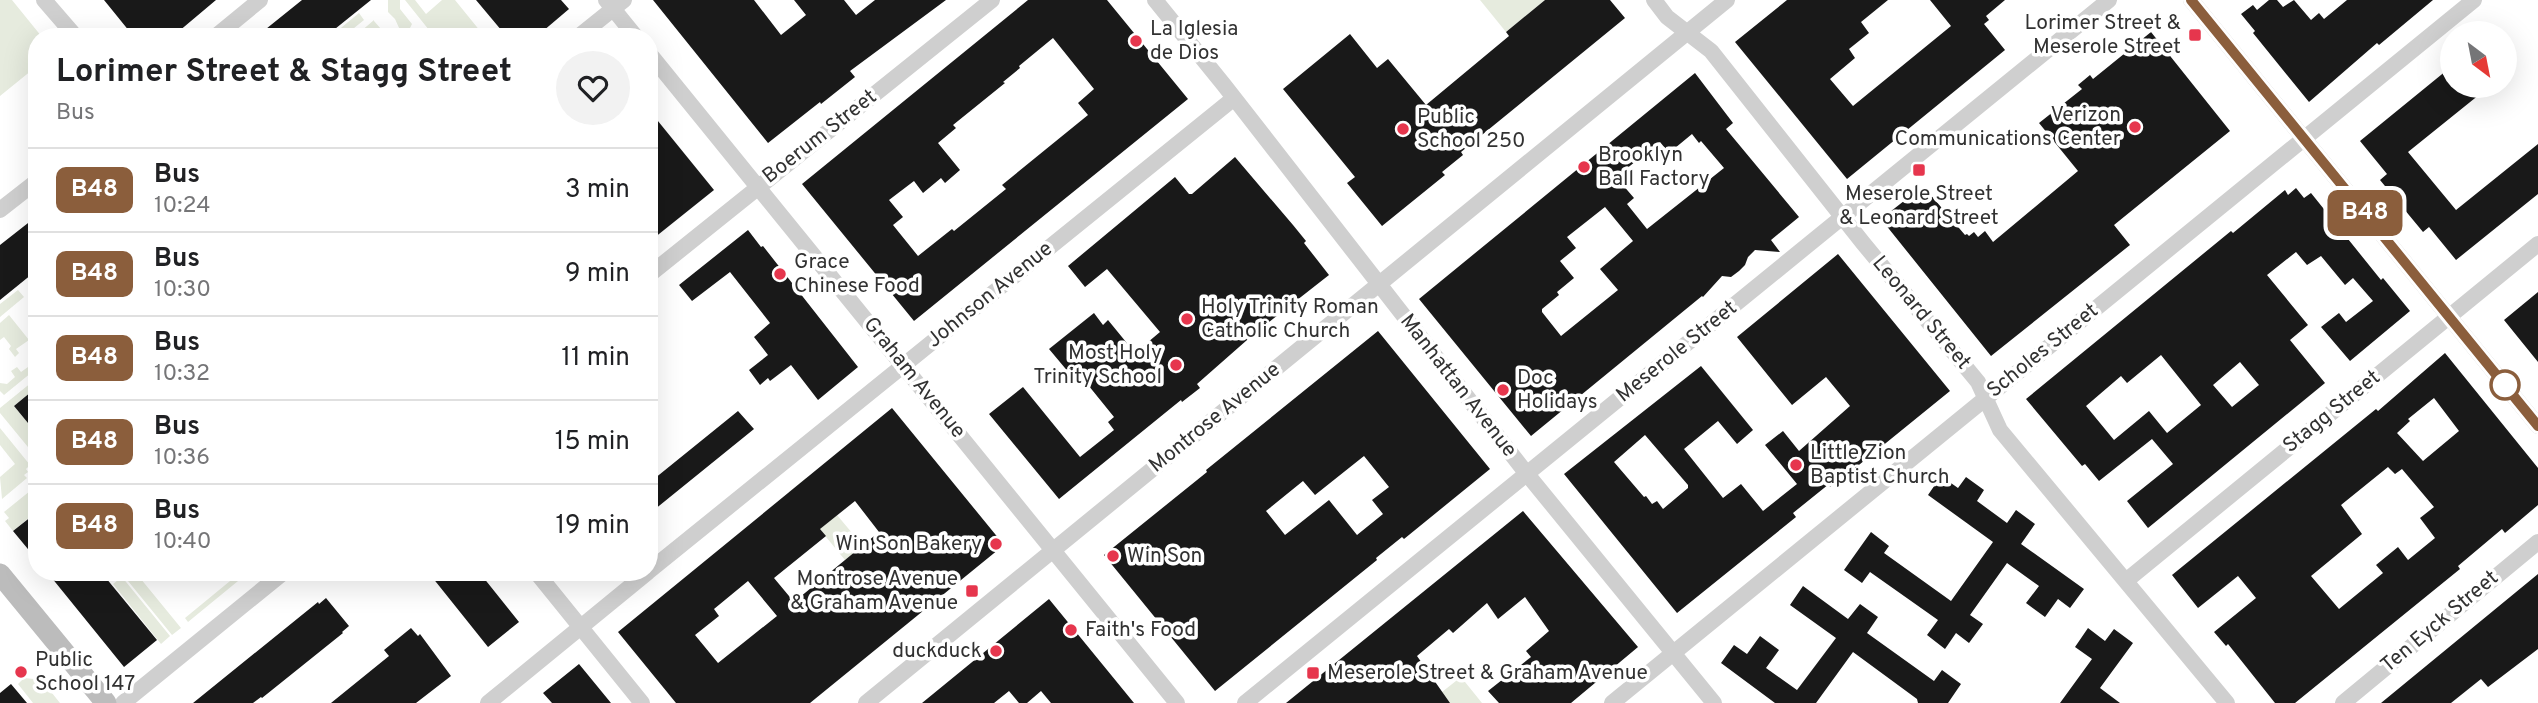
<!DOCTYPE html>
<style>
:root{--surface:#fff;--page:#f2f2f2;--text:#202124;--muted:#757577;--line:#e0e0e0}
body{margin:0;font-family:Overpass,sans-serif;background:var(--page);color:var(--text);height:100vh;display:flex;flex-direction:column;font-size:26px;white-space:nowrap}
*{box-sizing:border-box;margin:0}
p{font-size:23px;color:var(--muted)}
.icon{flex:none;width:38px;height:38px;fill:none;stroke:currentColor;stroke-width:2;stroke-linecap:round;stroke-linejoin:round}
.map{position:relative;flex:1;overflow:hidden}
.side{position:absolute;left:28px;top:28px;width:630px;height:553px;display:flex;flex-direction:column;background:var(--surface);border-radius:28px;box-shadow:0 7px 28px #0002}
.side>*{flex:none}
.badge{padding:0 14px;border-radius:10px;font-size:24px;line-height:46px}
.needle{width:46px;rotate:148deg}
.controls{position:absolute;left:2440px;top:21px;display:grid;gap:14px}
.controls a{display:grid;place-items:center;width:77px;height:77px;border-radius:50%;background:var(--surface);box-shadow:0 7px 28px #0002;font-size:35px}
.map>.badge{position:absolute;translate:-50% -50%;box-shadow:0 0 0 4px #fff}
.round{display:grid;place-items:center;flex:none;width:74px;height:74px;border-radius:37px;background:var(--page)}
.head{display:flex;align-items:center;justify-content:space-between;height:119px;padding:0 28px}
h1{font-size:33px;font-weight:700;line-height:52px}
ul{padding:0;list-style:none}
li{display:flex;align-items:center;gap:21px;height:84px;padding:0 28px;border-top:2px solid var(--line)}
li div{flex:1}
li b{display:block;font-size:26px}
li em{font-style:normal}
li .badge{min-width:77px;font-weight:700;text-align:center}
.map>svg:first-child{display:block}
.green{fill:#e6ebde}
.building{fill:#191919;fill-rule:evenodd}
.lines{fill:none;stroke-linecap:round;stroke-linejoin:round}
.minor{stroke:#cfcfcf;stroke-width:16}
.secondary{stroke:#bcbcbc;stroke-width:21}
.line-casing{stroke:#fff;stroke-width:16}
.line{stroke:#8b5e3c;stroke-width:10}
.poi-dot{fill:#e6364d;stroke:#fff;stroke-width:2.5}
.stop-dot{fill:#fff;stroke:#8b5e3c;stroke-width:3.5}
.labels{text-anchor:middle;dominant-baseline:central;stroke-width:7;stroke-linejoin:round;paint-order:stroke}
.poi-label{font-size:21px;fill:#323232;stroke:#fff;text-anchor:start}
.street-label{font-size:21px;fill:#323232;stroke:#fff}
</style>
<div class="map">
<svg width="2538" height="703" viewBox="0 0 2538 703">
<rect width="100%" height="100%" fill="#fff"/>
<!-- green -->
<path class="green" d="M0 0H12L42 37H37V66L0 96Z
M388 0H400V9L412 24 409 30H400L395 19 388 12Z
M405 0H415L426 14 442 0H455L485 37H421L429 30Z
M1480 0H1545L1506 32Z
M359 13 364 20 343 37H330Z
M374 20V21L388 37H376L360 32Z
M18 290 24 297 0 317V304Z
M9 315 29 340 16 349 19 353 15 357 9 349 11 346 4 337 0 340V323Z
M33 342 37 347V368L4 395 0 391V383L7 384 15 377 11 371 17 367 21 372 35 362V355L28 346Z
M37 378V387L14 406 37 434V458L0 413V408Z
M0 428 30 465 26 469 28 472 24 475 27 478 2 499 0 477 15 464 0 445Z
M806 478 863 546 845 560 789 492Z
M35 487 37 511 13 531 5 521 9 518 4 512Z
M241 572H249L188 622 185 618Z
M136 573 181 628 172 635 128 581Z
M122 577 170 636 161 644 113 584Z
M1461 677 1482 703H1428Z
M24 678 34 679 41 689 48 688 60 703H33L18 684Z"/>
<!-- building -->
<path class="building" d="M104 0H216L172 37H134Z
M302 0H371L325 37H256Z
M476 0H561L569 9 536 37H507Z
M653 0H754L781 35 806 15 794 0H844L856 15 875 0H946L850 71 855 77 821 104 820 102 768 143Z
M1028 0H1107L1188 99 914 321 802 184ZM1053 38 1094 89 1078 103 1088 115 1002 185 1006 189 954 231 952 229 918 256 893 225 903 217 889 200 914 181 923 193 941 178 945 183 960 170 938 143 956 128 953 125 1005 83 1003 82 1020 68 1019 66Z
M1545 0H1610L1625 18 1461 152 1463 155 1442 172 1445 175 1382 226 1347 183 1355 177 1283 89 1350 34 1377 68 1388 59 1426 105 1509 36 1506 32Z
M1787 0H1888L1861 22 1869 33 1849 49 1855 58 1830 79 1853 106 1951 26 1930 0H2005L1986 16 1989 20 1984 24 2005 50 1847 179 1735 42Z
M2269 0H2277L2283 7 2294 0 2311 20 2319 13 2324 19 2347 0H2433L2379 45 2377 43 2309 102 2253 33 2255 31 2241 14 2253 5 2257 10Z
M2151 32 2230 131 2114 225 2130 245 1991 356 1881 219 1923 186 1965 235 1967 234 1969 236 1974 232 1978 237 1985 231 1993 242 2078 171 2039 123 2082 89 2078 85 2090 75 2093 79Z
M2452 66V86H2490L2408 152 2456 210 2538 144V194L2456 260 2429 227 2423 232 2380 180 2387 174 2360 141Z
M1695 73 1733 123 1726 129 1799 217 1771 240 1780 252 1755 250 1748 257 1745 265 1739 271 1731 277 1722 276 1703 297 1702 296 1531 436 1419 299ZM1692 134 1699 143 1701 141 1724 168 1647 229 1627 204 1634 198 1616 177 1660 142 1669 153ZM1605 207 1633 241 1600 269 1618 290 1561 336 1542 312V309L1559 295 1557 292 1574 278 1560 261 1576 248 1567 237Z
M649 110 714 190 649 242Z
M1235 157 1293 225 1306 241 1304 243 1329 275 1255 333 1197 384 1200 388 1182 402 1181 400 1059 499 989 414 1023 387 1080 457 1114 430 1108 422 1114 417 1080 375 1075 380 1049 349 1094 313 1103 325 1108 320 1135 353 1160 332 1107 269 1085 287 1068 266 1175 177 1189 194H1192Z
M2296 188 2304 198 2311 193 2381 280 2383 278 2410 311 2350 361 2321 327 2339 313 2346 322 2373 301 2353 278 2345 285 2321 256 2307 265 2296 252 2267 275 2308 325 2290 340 2325 383 2148 528 2127 501 2173 464 2152 439 2099 481 2085 464 2082 466 2026 399 2231 231 2233 233 2285 190 2288 195ZM2161 355 2201 405 2167 433 2149 411 2114 440 2086 406 2121 376 2127 383ZM2240 362 2259 385 2232 407 2213 385Z
M37 216V270L0 300V245Z
M748 230 761 247 763 246 858 367 818 400 791 365 770 381 768 378 760 385 749 370 768 355 754 337 770 323 730 272 692 301 679 285Z
M1838 254 1950 391 1849 473 1830 487 1829 484 1793 513 1796 517 1677 613 1564 474 1701 366 1753 430 1737 444 1718 421 1684 449 1723 498 1741 484 1763 511 1797 484 1765 445 1783 431 1799 451 1850 406 1826 377 1792 405 1737 337ZM1645 435 1688 485V488L1663 509 1657 501 1652 504 1646 496 1644 497 1614 462Z
M2538 292V362L2504 320Z
M1378 331 1490 469 1404 539 1402 537 1376 558 1377 560 1215 691 1104 555 1207 472 1206 470ZM1364 456 1389 487 1372 500 1383 514 1357 535 1329 500 1285 535 1266 511 1303 481 1315 495Z
M2445 353 2538 468V505L2505 533 2502 529 2458 566 2460 569 2295 703H2275L2228 644 2226 646 2214 632 2256 598 2238 576 2198 608 2172 575 2376 409 2378 411ZM2434 398 2459 431 2423 461 2397 433 2410 421 2408 419ZM2388 467 2395 474 2402 469 2434 507 2420 518 2435 538 2408 560 2398 547 2376 565 2383 573 2339 609 2311 576 2362 534 2341 505Z
M37 387V434L14 406Z
M892 408 1004 545 810 703H676L618 632ZM855 501 879 532 794 602 774 578 826 536 820 529ZM748 581 777 616 718 663 695 635 719 616 714 609Z
M738 411 754 429 649 514V483Z
M1941 476 1958 488 1966 477 1984 490 1977 501 2007 523 2016 510 2035 524 2021 544 2084 589 2070 608 2058 599 2045 617 2026 603 2039 586 2007 563 1970 615 1983 624 1969 643 1956 633 1945 649 1927 635 1938 620 1870 572 1862 583 1844 570 1871 532 1889 546 1884 553 1951 601 1993 542 1928 495Z
M1523 511 1638 647 1571 703H1499L1488 691 1531 657 1526 651 1549 631 1525 597 1498 619 1487 603 1453 633 1449 629 1417 656 1450 703H1286Z
M37 512V560L13 531Z
M47 572H101L157 640 124 667Z
M428 572H479L519 622 488 647Z
M2538 574V649L2488 687 2481 679 2451 703H2381Z
M1803 586 1848 619 1860 604 1878 617 1867 633 1934 681 1942 670 1961 684 1948 703H1918L1917 699 1853 652 1816 703H1775L1721 663 1734 645 1747 654 1760 636 1779 650 1766 668 1797 690 1836 638 1790 605Z
M326 598 349 626 342 632 343 633 262 698 261 697 253 703H193L318 602 319 604Z
M1049 599 1134 703H1051L1041 691 1027 703H1019L1009 691 994 703H922Z
M411 628 418 636 420 634 451 676 416 703H331L389 656 384 650Z
M2088 628 2105 641 2114 629 2133 643 2100 688 2120 703H2060L2092 659 2075 647Z
M579 664 611 703H552L543 693Z
M11 684 27 703H0V693Z"/>
<g class="lines">
<!-- minor -->
<path class="minor" d="M44 0 76 37
M606 0 636 37
M1155 0 1224 85 1527 474 1714 703
M1654 0 1667 17 1711 51 1863 243 1978 382 2000 430 2227 703
M2191 0 2538 426
M215 37 260 0
M578 37 624 0
M649 53 1177 703
M0 210 37 181
M649 275 992 0
M649 571 1233 99
M536 572 642 703
M2127 580 2538 244
M123 703 284 572
M488 703 648 572
M866 703 1727 0
M1245 703 2109 0
M1612 703 2474 0
M2343 703 2538 542"/>
<!-- secondary -->
<path class="secondary" d="M0 574 106 703"/>
</g>
<g class="lines">
<!-- line casing -->
<g class="line-casing">
<path id="line" d="M2191 0 2538 426"/>
</g>
<!-- line -->
<use href="#line" class="line"/>
</g>
<!-- markers -->
<g class="poi-dot">
<rect x="2188" y="28" width="14" height="14" rx="3.5"/>
<circle cx="1136" cy="41" r="7"/>
<circle cx="2135" cy="127" r="7"/>
<circle cx="1403" cy="129" r="7"/>
<circle cx="1584" cy="167" r="7"/>
<rect x="1912" y="163" width="14" height="14" rx="3.5"/>
<circle cx="780" cy="274" r="7"/>
<circle cx="1187" cy="319" r="7"/>
<circle cx="1176" cy="365" r="7"/>
<circle cx="1503" cy="390" r="7"/>
<circle cx="1796" cy="465" r="7"/>
<circle cx="996" cy="544" r="7"/>
<circle cx="1113" cy="556" r="7"/>
<rect x="965" y="584" width="14" height="14" rx="3.5"/>
<circle cx="1071" cy="630" r="7"/>
<circle cx="996" cy="651" r="7"/>
<circle cx="21" cy="672" r="7"/>
<rect x="1306" y="666" width="14" height="14" rx="3.5"/>
</g>
<circle class="stop-dot" cx="2505" cy="385" r="14"/>
<g class="labels">
<!-- poi labels -->
<g class="poi-label">
<text x="2181" y="23" text-anchor="end">Lorimer Street &amp;<tspan x="2181" dy="24">Meserole Street</tspan></text>
<text x="1150" y="29">La Iglesia<tspan x="1150" dy="24">de Dios</tspan></text>
<text x="2121" y="115" text-anchor="end">Verizon<tspan x="2121" dy="24">Communications Center</tspan></text>
<text x="1417" y="117">Public<tspan x="1417" dy="24">School 250</tspan></text>
<text x="1598" y="155">Brooklyn<tspan x="1598" dy="24">Ball Factory</tspan></text>
<text x="1919" y="194" text-anchor="middle">Meserole Street<tspan x="1919" dy="24">&amp; Leonard Street</tspan></text>
<text x="794" y="262">Grace<tspan x="794" dy="24">Chinese Food</tspan></text>
<text x="1201" y="307">Holy Trinity Roman<tspan x="1201" dy="24">Catholic Church</tspan></text>
<text x="1162" y="353" text-anchor="end">Most Holy<tspan x="1162" dy="24">Trinity School</tspan></text>
<text x="1517" y="378">Doc<tspan x="1517" dy="24">Holidays</tspan></text>
<text x="1810" y="453">Little Zion<tspan x="1810" dy="24">Baptist Church</tspan></text>
<text x="982" y="544" text-anchor="end">Win Son Bakery</text>
<text x="1127" y="556">Win Son</text>
<text x="958" y="579" text-anchor="end">Montrose Avenue<tspan x="958" dy="24">&amp; Graham Avenue</tspan></text>
<text x="1085" y="630">Faith's Food</text>
<text x="982" y="651" text-anchor="end">duckduck</text>
<text x="35" y="660">Public<tspan x="35" dy="24">School 147</tspan></text>
<text x="1327" y="673">Meserole Street &amp; Graham Avenue</text>
</g>
<!-- street labels -->
<g class="street-label">
<text transform="translate(820 137) rotate(-38)">Boerum Street</text>
<text transform="translate(990 295) rotate(-39)">Johnson Avenue</text>
<text transform="translate(1921 313) rotate(50)">Leonard Street</text>
<text transform="translate(2043 351) rotate(-39)">Scholes Street</text>
<text transform="translate(1677 352) rotate(-39)">Meserole Street</text>
<text transform="translate(914 378) rotate(51)">Graham Avenue</text>
<text transform="translate(1458 386) rotate(52)">Manhattan Avenue</text>
<text transform="translate(2332 412) rotate(-39)">Stagg Street</text>
<text transform="translate(1215 418) rotate(-39)">Montrose Avenue</text>
<text transform="translate(2440 622) rotate(-40)">Ten Eyck Street</text>
</g>
</g>
</svg>
<div class="controls">
<a><svg class="needle" viewBox="-14 -14 28 28"><path d="M0-13l5 13h-10z" fill="#e53935"/><path d="M0 13l5-13h-10z" fill="#757577"/></svg></a>
</div>
<b class="badge" style="left:2365px;top:213px;background:#8b5e3c;color:#fff">B48</b>
<section class="side">
<div class="head"><div><h1>Lorimer Street &amp; Stagg Street</h1><p>Bus</p></div><a class="round"><svg class="icon" aria-label="heart" viewBox="0 0 24 24"><path d="M12 20l-8-8c-3-5 5-10 8-4 3-6 11-1 8 4z"/></svg></a></div>
<ul>
<li><span class="badge" style="background:#8b5e3c;color:#fff">B48</span><div><b>Bus</b><p>10:24</p></div><em>3 min</em></li>
<li><span class="badge" style="background:#8b5e3c;color:#fff">B48</span><div><b>Bus</b><p>10:30</p></div><em>9 min</em></li>
<li><span class="badge" style="background:#8b5e3c;color:#fff">B48</span><div><b>Bus</b><p>10:32</p></div><em>11 min</em></li>
<li><span class="badge" style="background:#8b5e3c;color:#fff">B48</span><div><b>Bus</b><p>10:36</p></div><em>15 min</em></li>
<li><span class="badge" style="background:#8b5e3c;color:#fff">B48</span><div><b>Bus</b><p>10:40</p></div><em>19 min</em></li>
</ul>
</section>
</div>
